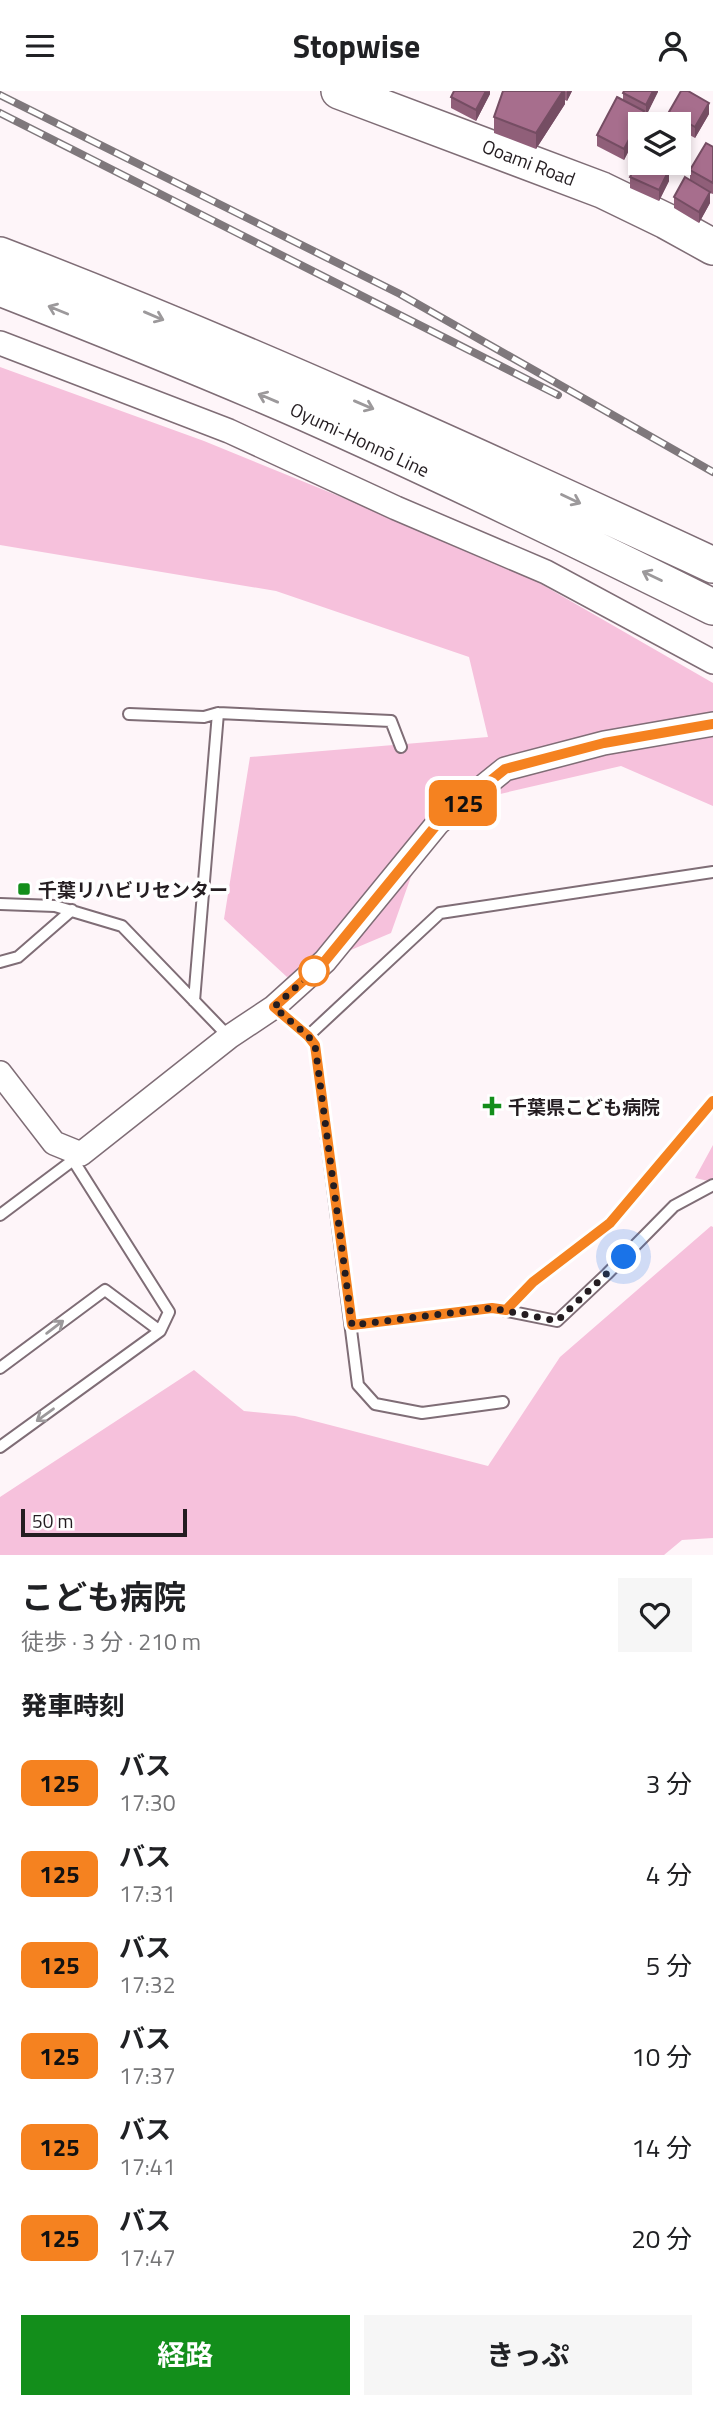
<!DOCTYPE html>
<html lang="ja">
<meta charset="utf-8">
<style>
:root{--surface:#fff;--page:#f6f6f6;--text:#202124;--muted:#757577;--accent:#138e1b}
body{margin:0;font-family:"Titillium Web","Noto Sans JP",sans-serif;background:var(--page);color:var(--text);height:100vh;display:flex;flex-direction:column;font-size:26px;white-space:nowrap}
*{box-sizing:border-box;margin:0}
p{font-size:23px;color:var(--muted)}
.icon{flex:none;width:38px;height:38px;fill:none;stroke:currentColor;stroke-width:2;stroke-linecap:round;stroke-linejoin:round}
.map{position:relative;height:1464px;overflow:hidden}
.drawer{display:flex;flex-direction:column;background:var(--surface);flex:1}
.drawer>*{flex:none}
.badge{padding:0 14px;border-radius:10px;font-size:24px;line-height:46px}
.buttons{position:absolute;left:628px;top:21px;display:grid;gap:14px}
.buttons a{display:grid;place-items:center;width:63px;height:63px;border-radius:0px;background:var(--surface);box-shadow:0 4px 10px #0003;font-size:35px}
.scale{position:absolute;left:21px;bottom:18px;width:166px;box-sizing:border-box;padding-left:7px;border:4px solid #241d21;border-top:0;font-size:19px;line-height:24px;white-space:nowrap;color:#241d21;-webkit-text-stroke:5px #fff;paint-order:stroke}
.you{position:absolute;width:35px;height:35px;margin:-18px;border:5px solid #fff;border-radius:50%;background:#1a73e8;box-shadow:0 0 0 10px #1a73e833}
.map>.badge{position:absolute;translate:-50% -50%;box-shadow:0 0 0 4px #fff}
h2{padding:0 21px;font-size:26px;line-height:63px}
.round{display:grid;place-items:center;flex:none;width:74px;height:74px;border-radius:0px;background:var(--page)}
.head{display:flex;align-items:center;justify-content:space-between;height:119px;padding:0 21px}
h1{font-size:33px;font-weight:700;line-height:52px}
.button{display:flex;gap:14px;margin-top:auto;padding:14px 21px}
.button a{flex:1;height:80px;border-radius:0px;background:var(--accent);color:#fff;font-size:28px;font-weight:700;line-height:80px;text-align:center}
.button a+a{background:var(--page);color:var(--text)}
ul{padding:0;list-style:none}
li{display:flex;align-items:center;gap:21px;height:91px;padding:0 21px}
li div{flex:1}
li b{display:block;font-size:26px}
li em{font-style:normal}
li .badge{min-width:77px;font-weight:700;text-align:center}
header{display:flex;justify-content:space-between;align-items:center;height:91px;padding:0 21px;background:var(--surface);font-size:32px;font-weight:700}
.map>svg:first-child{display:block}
.green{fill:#f6c1dc}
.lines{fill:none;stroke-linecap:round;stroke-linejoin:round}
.lane-casing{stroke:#7f6d76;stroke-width:14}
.street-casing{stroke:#7f6d76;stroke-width:26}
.primary-casing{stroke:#7f6d76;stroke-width:38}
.lane{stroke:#fff;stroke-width:10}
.street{stroke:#fff;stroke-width:23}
.primary{stroke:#fff;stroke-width:35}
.rail-casing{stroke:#7f787c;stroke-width:8}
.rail{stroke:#fff;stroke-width:5;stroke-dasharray:16;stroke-linecap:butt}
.wall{fill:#905f79}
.shaded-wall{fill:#754d63}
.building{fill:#a76e8d;stroke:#754d63;stroke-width:2}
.oneway{stroke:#9c999b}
.line-casing{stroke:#fff;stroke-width:16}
.line{stroke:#f58220;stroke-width:10}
.walk{stroke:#241d21;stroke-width:7;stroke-dasharray:0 12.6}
.poi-dot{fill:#138e1b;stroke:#fff;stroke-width:2.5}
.stop-dot{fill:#fff;stroke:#f58220;stroke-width:3.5}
.labels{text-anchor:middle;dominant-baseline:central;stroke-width:7;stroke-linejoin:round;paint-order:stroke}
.street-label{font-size:19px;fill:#241d21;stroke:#fff}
.poi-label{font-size:19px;font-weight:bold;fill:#241d21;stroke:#fff;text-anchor:start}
</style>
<header><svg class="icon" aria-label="menu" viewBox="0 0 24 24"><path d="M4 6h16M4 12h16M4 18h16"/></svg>Stopwise<svg class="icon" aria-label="person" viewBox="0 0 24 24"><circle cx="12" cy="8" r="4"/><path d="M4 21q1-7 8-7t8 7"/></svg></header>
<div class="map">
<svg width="713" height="1464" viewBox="0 0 713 1464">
<rect width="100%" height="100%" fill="#fef5f9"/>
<!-- green -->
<path class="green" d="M0 276 204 350 508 474 713 592V715L621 675 435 718 391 842 287 886 224 828 250 666 488 646 469 566 276 500 0 454Z
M713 1054V1091L695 1087Z
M711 1135 713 1136V1447L682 1449 664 1464H0V1406L194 1279 244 1320 295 1325 488 1375 560 1266Z"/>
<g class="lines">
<!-- lane casing -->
<g class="lane-casing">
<path id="lane" d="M129 623 204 626 218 622 391 630 401 656
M0 813 55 815 122 835 229 946
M0 871 18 866 72 819
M194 910 218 622
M274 916 308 945 315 954 358 1294 375 1313 422 1322 503 1311
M308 945 440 822 713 781
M0 1124 76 1067
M506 1219 533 1191 610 1132 713 1010
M352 1234 492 1217 557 1230 607 1183 674 1115 713 1094
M0 1277 105 1199 160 1240
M0 1356 160 1240 169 1221 73 1069"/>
</g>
<!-- street casing -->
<g class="street-casing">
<path id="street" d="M0 252 229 340 396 417 546 481 713 571
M0 982 54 1052 81 1063 229 946 274 916 325 870 438 732 505 678 604 652 713 633"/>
</g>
<!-- primary casing -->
<g class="primary-casing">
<path id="primary" d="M339 0 602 99 666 130 713 156
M0 164C242 257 478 365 713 474
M0 197C102 237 204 278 305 322 442 383 578 449 713 516"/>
</g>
<!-- lane -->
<use href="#lane" class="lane"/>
<!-- street -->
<use href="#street" class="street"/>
<!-- primary -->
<use href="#primary" class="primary"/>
<!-- rail casing -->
<g class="rail-casing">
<path id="rail" d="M0 4 400 203 713 381
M0 22 558 304"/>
</g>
<!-- rail -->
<use href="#rail" class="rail"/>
</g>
<!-- wall -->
<path class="wall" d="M490 0V3L476 30 451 17V6Z
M503 0H572L567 10 565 9V13L536 58 494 42V26Z
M658 0 646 25 644 24V31L624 69 597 55V44L623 9V2Z
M669 21 709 23 695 47 679 38V33H671L669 32Z
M713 56V103L710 102V112L699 132 674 117V106L690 89V79Z
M688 60 674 84 669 81V90L659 110 630 97V86L640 72H679Z"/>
<!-- shaded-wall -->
<path class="shaded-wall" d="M486 0H490V3L476 30V19Z
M563 0H565V13L536 58V42Z
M567 0H572L567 10Z
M653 0H658V1L646 25V14Z
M709 12V23L695 47V36Z
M644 20V31L642 33H640V37L624 69V58Z
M688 49V60L674 84V73L675 72H679V65Z
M669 79V90L659 110V99Z
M710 101V112L699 132V121Z"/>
<!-- building -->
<path class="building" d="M454 0H486L476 19 451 6Z
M503 0H563L536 42 494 26Z
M624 0H653L646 14 623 2Z
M681 0H688L709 12 695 36 669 21Z
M617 6 644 20 624 58 597 44Z
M679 44 688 49 679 65Z
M706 52 713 56V92L690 79Z
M640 66V72H653L669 79 659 99 630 86Z
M685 86 710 101 699 121 674 106Z"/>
<!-- one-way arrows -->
<defs><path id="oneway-shaft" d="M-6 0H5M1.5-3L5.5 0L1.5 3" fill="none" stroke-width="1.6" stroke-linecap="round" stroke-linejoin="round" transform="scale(1.75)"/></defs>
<g class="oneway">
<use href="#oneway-shaft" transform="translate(58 219) rotate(-158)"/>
<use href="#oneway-shaft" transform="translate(154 225) rotate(23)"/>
<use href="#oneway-shaft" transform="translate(268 307) rotate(-157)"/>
<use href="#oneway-shaft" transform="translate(364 314) rotate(23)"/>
<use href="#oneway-shaft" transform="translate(571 408) rotate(25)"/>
<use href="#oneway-shaft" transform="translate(652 485) rotate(-154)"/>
<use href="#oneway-shaft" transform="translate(55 1236) rotate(-37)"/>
<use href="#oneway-shaft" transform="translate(45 1324) rotate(144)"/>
</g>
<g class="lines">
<!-- line casing -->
<g class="line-casing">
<path id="line" d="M713 633 604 652 505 678 438 732 325 870 274 916 308 945 315 954 352 1234 492 1217 506 1219 533 1191 610 1132 713 1010"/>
</g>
<!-- line -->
<use href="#line" class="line"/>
<!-- walk -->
<path class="walk" d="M314 880 274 916 308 945 315 954 352 1234 492 1217 557 1230 624 1166"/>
</g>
<!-- markers -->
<g class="poi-dot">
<rect x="17" y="791" width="14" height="14" rx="3.5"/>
<path d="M488.5 1004.5h7v7h7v7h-7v7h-7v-7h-7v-7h7z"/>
</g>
<circle class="stop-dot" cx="314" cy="880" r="14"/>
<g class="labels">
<!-- street labels -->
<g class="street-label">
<text transform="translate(529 71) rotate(21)">Ooami Road</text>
<text transform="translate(360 348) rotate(25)">Oyumi-Honnō Line</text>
</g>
<!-- poi labels -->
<g class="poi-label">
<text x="38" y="798">千葉リハビリセンター</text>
<text x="508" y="1015">千葉県こども病院</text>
</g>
</g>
</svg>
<div class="buttons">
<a><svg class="icon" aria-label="layers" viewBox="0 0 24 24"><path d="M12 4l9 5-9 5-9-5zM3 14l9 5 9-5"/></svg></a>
</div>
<div class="scale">50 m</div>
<div class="you" style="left:624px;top:1166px"></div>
<b class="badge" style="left:463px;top:712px;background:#f58220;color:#111">125</b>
</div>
<section class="drawer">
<div class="head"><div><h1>こども病院</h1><p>徒歩 · 3 分 · 210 m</p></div><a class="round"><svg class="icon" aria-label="heart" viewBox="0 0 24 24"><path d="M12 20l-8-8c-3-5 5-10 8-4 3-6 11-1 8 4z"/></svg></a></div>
<h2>発車時刻</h2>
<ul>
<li><span class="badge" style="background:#f58220;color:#111">125</span><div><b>バス</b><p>17:30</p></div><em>3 分</em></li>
<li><span class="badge" style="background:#f58220;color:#111">125</span><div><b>バス</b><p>17:31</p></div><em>4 分</em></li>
<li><span class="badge" style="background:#f58220;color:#111">125</span><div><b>バス</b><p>17:32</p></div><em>5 分</em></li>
<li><span class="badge" style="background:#f58220;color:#111">125</span><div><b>バス</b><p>17:37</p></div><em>10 分</em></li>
<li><span class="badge" style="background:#f58220;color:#111">125</span><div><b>バス</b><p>17:41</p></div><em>14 分</em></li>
<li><span class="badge" style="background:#f58220;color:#111">125</span><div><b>バス</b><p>17:47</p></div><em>20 分</em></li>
</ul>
<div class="button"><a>経路</a><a>きっぷ</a></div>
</section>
